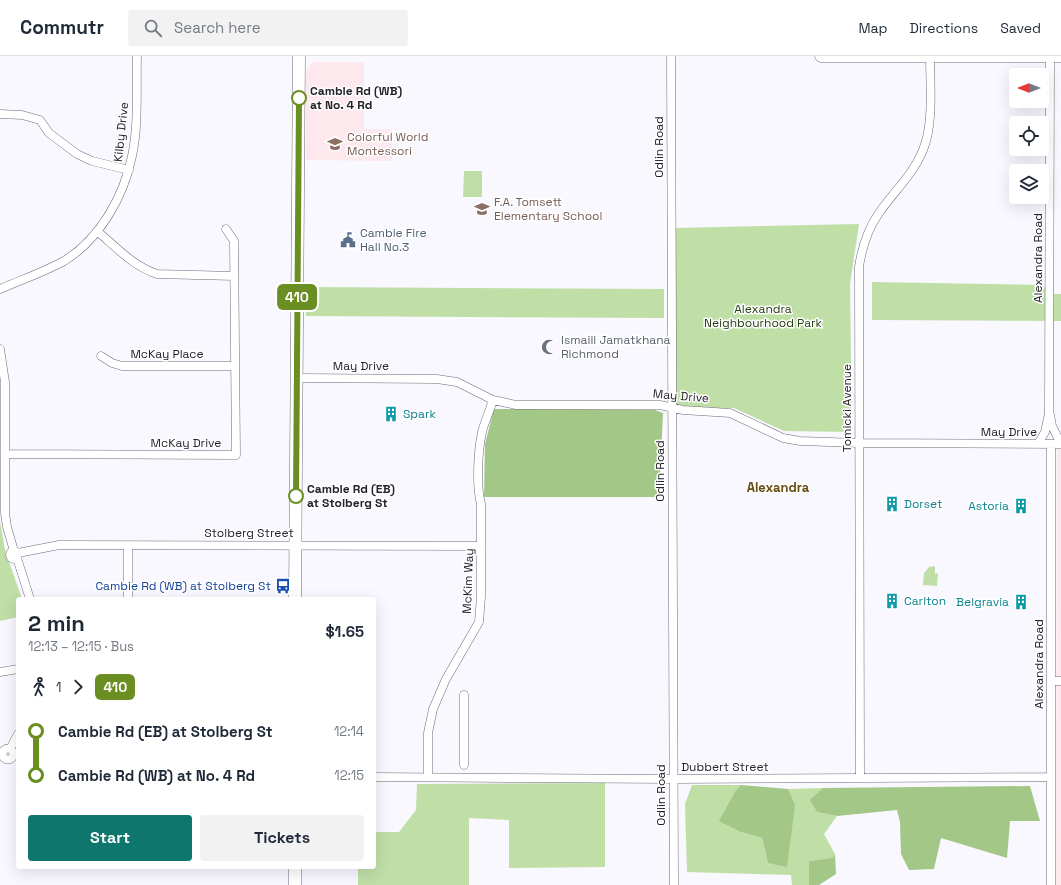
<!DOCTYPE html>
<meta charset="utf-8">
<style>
:root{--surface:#fff;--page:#f2f2f3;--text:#1f2937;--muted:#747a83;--line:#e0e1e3;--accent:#0f766e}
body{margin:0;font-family:"Space Grotesk",sans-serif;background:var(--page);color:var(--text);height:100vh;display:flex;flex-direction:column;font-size:15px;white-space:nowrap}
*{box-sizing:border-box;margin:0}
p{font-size:13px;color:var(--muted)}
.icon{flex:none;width:22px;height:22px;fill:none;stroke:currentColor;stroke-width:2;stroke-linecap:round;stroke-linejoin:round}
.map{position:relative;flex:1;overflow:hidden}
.sheet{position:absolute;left:16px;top:541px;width:360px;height:272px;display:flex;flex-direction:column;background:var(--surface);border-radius:4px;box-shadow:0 4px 16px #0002}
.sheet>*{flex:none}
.badge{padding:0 8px;border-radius:6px;font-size:14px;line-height:26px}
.needle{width:26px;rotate:270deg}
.controls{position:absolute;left:1009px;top:12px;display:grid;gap:8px}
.controls a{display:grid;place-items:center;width:40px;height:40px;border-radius:4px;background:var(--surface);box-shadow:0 4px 16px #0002;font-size:20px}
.map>.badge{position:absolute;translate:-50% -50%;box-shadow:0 0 0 2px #fff}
.legs{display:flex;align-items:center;gap:6px;height:44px;padding:0 12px;font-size:13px}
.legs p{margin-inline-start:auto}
.overview{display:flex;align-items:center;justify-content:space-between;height:68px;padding:0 12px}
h1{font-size:22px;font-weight:600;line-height:30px}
.action{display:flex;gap:8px;margin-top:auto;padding:8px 12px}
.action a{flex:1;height:46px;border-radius:4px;background:var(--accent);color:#fff;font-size:16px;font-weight:600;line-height:46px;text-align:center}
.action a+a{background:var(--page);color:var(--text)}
ul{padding:0 12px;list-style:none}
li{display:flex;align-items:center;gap:14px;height:44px;font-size:15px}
li i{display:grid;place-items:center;width:6px;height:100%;margin:0 5px;background:currentColor}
li i::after{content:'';width:10px;height:10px;margin:-5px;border:3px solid;border-radius:50%;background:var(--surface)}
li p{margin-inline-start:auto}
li:first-child i{background:linear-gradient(#0000 50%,currentColor 0)}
li:last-child i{background:linear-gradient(currentColor 50%,#0000 0)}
header{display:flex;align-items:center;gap:24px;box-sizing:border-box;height:56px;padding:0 20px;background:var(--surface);border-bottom:1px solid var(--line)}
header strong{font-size:19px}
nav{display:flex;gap:22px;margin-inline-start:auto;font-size:14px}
.search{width:280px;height:36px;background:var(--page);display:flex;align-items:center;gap:10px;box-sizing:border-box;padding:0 14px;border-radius:4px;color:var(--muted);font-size:15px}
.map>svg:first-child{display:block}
.commercial{fill:#fde8ee}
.green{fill:#bfdfa7}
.forest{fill:#a3c786}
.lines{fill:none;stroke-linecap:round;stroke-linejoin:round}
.street-casing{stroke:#6f6a7b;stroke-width:9}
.secondary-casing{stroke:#6f6a7b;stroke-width:13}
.street{stroke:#fff;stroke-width:8}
.secondary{stroke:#fff;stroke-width:12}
.line-1-casing{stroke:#fff;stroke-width:9}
.line-1{stroke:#6b8e23;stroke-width:6}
.stop-1-dot{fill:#fff;stroke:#6b8e23;stroke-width:2}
.labels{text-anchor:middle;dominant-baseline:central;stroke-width:3;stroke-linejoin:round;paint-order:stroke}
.stop-label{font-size:12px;font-weight:bold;fill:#26232b;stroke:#fff;text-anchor:start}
.street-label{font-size:12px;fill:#26232b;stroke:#fff}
.education-label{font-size:12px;fill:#785e54;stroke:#fff;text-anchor:start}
.service-label{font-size:12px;fill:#4e5e75;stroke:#fff;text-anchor:start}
.park-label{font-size:12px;fill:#273e11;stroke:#fff}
.worship-label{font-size:12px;fill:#5b616d;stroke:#fff;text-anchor:start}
.culture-label{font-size:12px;fill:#0d838f;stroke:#fff;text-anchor:start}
.transit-label{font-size:12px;fill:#164399;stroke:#fff;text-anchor:end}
.neighbourhood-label{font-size:13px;font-weight:bold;fill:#684f15;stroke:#fff}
</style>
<header>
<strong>Commutr</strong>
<div class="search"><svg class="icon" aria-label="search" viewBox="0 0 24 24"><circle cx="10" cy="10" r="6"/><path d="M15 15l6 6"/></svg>Search here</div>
<nav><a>Map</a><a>Directions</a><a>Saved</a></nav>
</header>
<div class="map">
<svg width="1061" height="829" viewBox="0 0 1061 829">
<rect width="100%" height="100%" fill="#f9f7ff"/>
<!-- commercial -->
<path class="commercial" d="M316 6H364V73H392V105L306 104V15L311 8Z
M1057 383H1061V829H1056Z"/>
<!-- green -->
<path class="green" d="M464 115H482V141H463Z
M859 168 850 228 852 376 784 375 734 352H676L674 172Z
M872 226 1043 229 1047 238H1061V265L872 264Z
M305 231 664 233V262L306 260Z
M0 465 5 494 22 543H18V561L0 565Z
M935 510V518L938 517 937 530 923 529 924 517 929 511Z
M605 727V811L509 812V764L469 762V829H358V811H374V776H399L416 754 417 728Z
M692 729H741L736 734 741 776 762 782 768 807 794 751 788 733 823 732 811 744 817 756 837 760 824 778 835 798 832 802 809 805V829H792L791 819 687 816 685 748Z"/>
<!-- forest -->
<path class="forest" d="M494 353 655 354 663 357 659 441H484L485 388Z
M741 729 788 733 795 749 787 811 768 807 762 782 741 776 719 765 736 734Z
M1030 730 1040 765H1010L1007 802 941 782 934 813 909 814 901 798 900 766 897 754 837 760 817 756 810 744 823 732Z
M835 798 836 818 819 829H809V805L832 802Z"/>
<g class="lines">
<!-- street casing -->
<g class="street-casing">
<path id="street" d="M671 0 674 829
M0 58 22 59 40 64 49 77 77 98 92 105 129 114
M97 175C116 191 133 210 157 218L234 220
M0 233C21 224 44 216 64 205 100 183 124 140 132 100 139 68 136 33 137 0
M0 293 5 326V457L7 471 14 495
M101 300 112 307 122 310H235
M297 322 437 323 457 326 493 344 516 349H660L683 354 730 357 783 382 800 385 859 387 1061 388
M1050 359 1052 370 1061 388
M1038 388 1045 376 1049 357 1050 0
M1051 388V829
M5 398 236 399 234 185 226 173
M128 490V543
M10 499a4 4 0 1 1 8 0a4 4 0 1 1-8 0Z
M18 497 59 489 481 490
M17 502 30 543
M0 616 18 613
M1051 625H1061
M464 639V709
M2.5 698a5.5 5.5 0 1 1 11 0a5.5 5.5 0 1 1-11 0Z
M10 693 18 678
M374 721 673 723 1051 721
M428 721V677L433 653 446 623 479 566 481 541V448C476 429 478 395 482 376 485 365 490 354 493 344
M860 722 859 211C862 191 867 174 879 157 894 135 913 119 923 94 934 68 930 28 930 0"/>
</g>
<!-- secondary casing -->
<g class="secondary-casing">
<path id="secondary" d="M821 0H1061
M295 543 299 0
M295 829V811"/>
</g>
<!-- street -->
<use href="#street" class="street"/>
<!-- secondary -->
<use href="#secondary" class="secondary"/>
</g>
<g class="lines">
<!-- line-1 casing -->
<g class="line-1-casing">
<path id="line-1" d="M296 440 299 42"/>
</g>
<!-- line-1 -->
<use href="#line-1" class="line-1"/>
</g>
<!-- icons -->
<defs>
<g id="school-bare" transform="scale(1.2)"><path d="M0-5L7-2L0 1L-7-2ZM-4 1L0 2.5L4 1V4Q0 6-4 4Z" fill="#8d6e63" stroke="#fff" stroke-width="2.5" paint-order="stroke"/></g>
<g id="civic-bare" transform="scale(1.2)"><path d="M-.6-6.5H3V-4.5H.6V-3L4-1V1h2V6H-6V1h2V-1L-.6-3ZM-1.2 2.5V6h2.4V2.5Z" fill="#5c6f8a" stroke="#fff" stroke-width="2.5" paint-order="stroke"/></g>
<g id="mosque-bare" transform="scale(1.2)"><path d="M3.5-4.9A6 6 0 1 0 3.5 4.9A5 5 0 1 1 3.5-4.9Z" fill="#6b7280" stroke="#fff" stroke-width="2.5" paint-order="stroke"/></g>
<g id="building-bare" transform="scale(1.2)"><path d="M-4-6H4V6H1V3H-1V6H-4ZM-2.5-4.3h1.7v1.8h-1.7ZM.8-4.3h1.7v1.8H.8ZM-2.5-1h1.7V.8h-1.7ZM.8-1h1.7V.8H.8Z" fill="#0f9aa8" stroke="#fff" stroke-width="2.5" paint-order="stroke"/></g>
<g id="bus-bare" transform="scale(1.2)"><path d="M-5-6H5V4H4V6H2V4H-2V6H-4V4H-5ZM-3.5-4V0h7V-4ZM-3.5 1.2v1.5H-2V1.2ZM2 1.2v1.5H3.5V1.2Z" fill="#1a4fb4" stroke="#fff" stroke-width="2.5" paint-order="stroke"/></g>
</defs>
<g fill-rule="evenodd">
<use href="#school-bare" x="335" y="88"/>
<use href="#school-bare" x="482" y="153"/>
<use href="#civic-bare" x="348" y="184"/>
<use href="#mosque-bare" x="549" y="291"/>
<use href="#building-bare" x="391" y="358"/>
<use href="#building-bare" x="892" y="448"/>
<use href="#building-bare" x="1021" y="450"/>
<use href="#bus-bare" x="283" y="530"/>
<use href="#building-bare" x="892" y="545"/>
<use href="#building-bare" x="1021" y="546"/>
</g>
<!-- markers -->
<g class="stop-1-dot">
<circle cx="299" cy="42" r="7"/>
<circle cx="296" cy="440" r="7"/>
</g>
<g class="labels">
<!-- stop labels -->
<g class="stop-label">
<text x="310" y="35">Cambie Rd (WB)<tspan x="310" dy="14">at No. 4 Rd</tspan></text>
<text x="307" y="433">Cambie Rd (EB)<tspan x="307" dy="14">at Stolberg St</tspan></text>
</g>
<!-- street labels -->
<g class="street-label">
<text transform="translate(121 76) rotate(-84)">Kilby Drive</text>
<text transform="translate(659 91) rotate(-90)">Odlin Road</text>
<text transform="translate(1038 202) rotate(-90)">Alexandra Road</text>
<text x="167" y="298">McKay Place</text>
<text x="361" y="310">May Drive</text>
<text transform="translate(681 340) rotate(5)">May Drive</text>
<text transform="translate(847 352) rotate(-90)">Tomicki Avenue</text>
<text x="1009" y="376">May Drive</text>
<text x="186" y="387">McKay Drive</text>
<text transform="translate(660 415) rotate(-90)">Odlin Road</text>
<text x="249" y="477">Stolberg Street</text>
<text transform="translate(468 525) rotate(-88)">McKim Way</text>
<text transform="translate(1039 608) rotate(-90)">Alexandra Road</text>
<text x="725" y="711">Dubbert Street</text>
<text transform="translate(661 739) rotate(-90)">Odlin Road</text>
</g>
<!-- education labels -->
<g class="education-label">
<text x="347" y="81">Colorful World<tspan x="347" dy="14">Montessori</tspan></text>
<text x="494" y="146">F.A. Tomsett<tspan x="494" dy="14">Elementary School</tspan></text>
</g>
<!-- service labels -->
<g class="service-label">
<text x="360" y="177">Cambie Fire<tspan x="360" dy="14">Hall No.3</tspan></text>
</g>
<!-- park labels -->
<g class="park-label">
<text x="763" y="253">Alexandra<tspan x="763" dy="14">Neighbourhood Park</tspan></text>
</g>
<!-- worship labels -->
<g class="worship-label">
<text x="561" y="284">Ismaili Jamatkhana<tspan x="561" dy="14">Richmond</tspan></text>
</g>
<!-- culture labels -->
<g class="culture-label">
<text x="403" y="358">Spark</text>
<text x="904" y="448">Dorset</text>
<text x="1009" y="450" text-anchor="end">Astoria</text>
<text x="904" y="545">Carlton</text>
<text x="1009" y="546" text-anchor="end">Belgravia</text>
</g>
<!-- transit labels -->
<g class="transit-label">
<text x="271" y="530">Cambie Rd (WB) at Stolberg St</text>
</g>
<!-- neighbourhood labels -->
<g class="neighbourhood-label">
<text x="778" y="431">Alexandra</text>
</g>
</g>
</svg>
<div class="controls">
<a><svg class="needle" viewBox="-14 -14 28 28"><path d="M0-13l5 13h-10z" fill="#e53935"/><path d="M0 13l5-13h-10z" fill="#747a83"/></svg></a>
<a><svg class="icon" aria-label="locate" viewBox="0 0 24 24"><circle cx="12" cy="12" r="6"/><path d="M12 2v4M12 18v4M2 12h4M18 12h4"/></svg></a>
<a><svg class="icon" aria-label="layers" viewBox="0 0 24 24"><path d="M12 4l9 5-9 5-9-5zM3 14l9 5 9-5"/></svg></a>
</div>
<b class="badge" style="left:297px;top:241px;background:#6b8e23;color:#fff">410</b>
<section class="sheet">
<div class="overview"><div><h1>2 min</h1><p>12:13 – 12:15 · Bus</p></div><b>$1.65</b></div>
<div class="legs"><svg class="icon" aria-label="walk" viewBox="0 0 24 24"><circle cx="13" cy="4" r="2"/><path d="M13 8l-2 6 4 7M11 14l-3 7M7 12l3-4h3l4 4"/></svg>1<svg class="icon" aria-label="forward" viewBox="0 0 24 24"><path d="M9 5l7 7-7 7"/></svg><b class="badge" style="background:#6b8e23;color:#fff">410</b></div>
<ul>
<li><i style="color:#6b8e23"></i><b>Cambie Rd (EB) at Stolberg St</b><p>12:14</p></li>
<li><i style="color:#6b8e23"></i><b>Cambie Rd (WB) at No. 4 Rd</b><p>12:15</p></li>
</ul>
<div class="action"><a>Start</a><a>Tickets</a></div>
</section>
</div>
